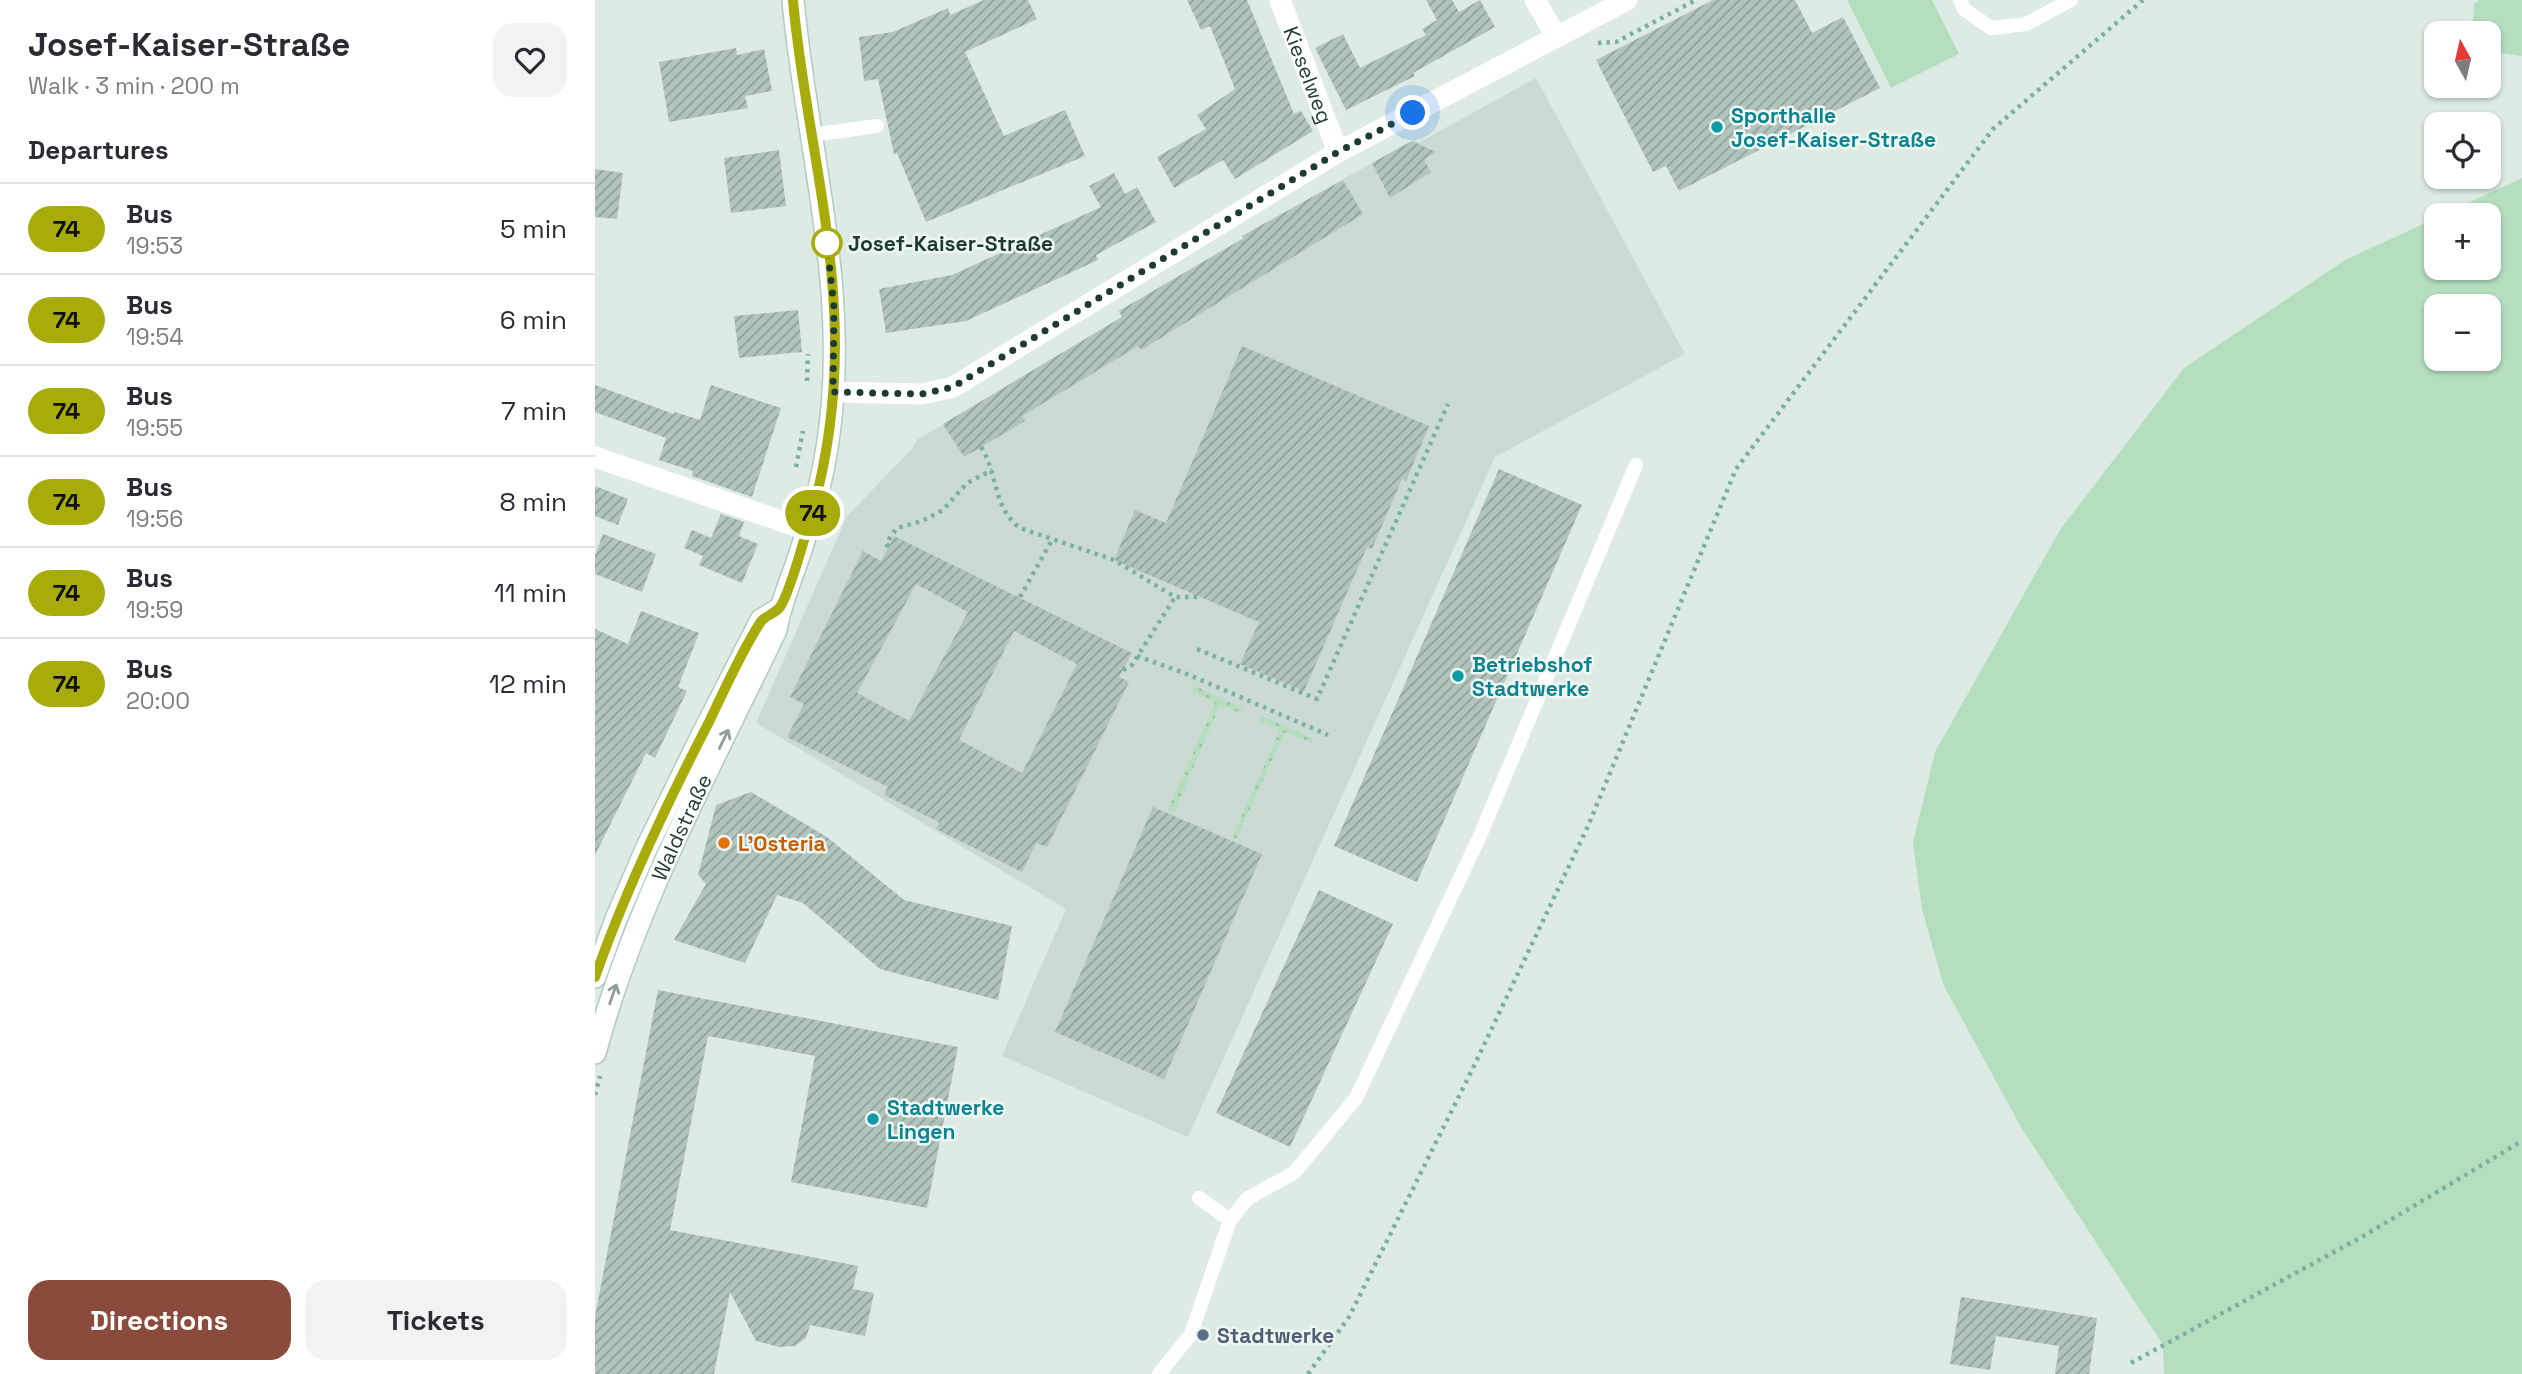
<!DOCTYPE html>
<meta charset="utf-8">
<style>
:root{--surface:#fff;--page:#f2f2f3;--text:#2b2b33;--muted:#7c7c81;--line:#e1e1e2;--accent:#8a4b3c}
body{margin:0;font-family:"Space Grotesk",sans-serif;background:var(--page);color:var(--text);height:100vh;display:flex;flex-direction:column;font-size:26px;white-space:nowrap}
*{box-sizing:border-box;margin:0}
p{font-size:23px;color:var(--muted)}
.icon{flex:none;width:38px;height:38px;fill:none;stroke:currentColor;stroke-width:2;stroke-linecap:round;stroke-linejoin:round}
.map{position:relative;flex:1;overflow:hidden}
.panel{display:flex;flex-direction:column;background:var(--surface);width:595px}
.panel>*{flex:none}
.badge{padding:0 14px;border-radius:23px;font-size:24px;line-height:46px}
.needle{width:46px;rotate:352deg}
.buttons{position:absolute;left:1829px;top:21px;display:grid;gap:14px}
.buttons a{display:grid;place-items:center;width:77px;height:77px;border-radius:14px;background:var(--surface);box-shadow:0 2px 5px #0004;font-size:35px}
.you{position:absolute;width:35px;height:35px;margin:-18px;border:5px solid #fff;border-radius:50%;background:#1a73e8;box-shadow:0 0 0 10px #1a73e833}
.map>.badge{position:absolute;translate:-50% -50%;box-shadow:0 0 0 4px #fff}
h2{padding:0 28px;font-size:26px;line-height:63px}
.round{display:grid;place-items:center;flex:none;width:74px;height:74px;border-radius:21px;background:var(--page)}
.overview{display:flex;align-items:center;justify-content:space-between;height:119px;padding:0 28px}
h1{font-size:33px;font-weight:800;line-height:52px}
.action{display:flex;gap:14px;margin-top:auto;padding:14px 28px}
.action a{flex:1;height:80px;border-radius:21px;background:var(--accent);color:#fff;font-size:28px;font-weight:800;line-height:80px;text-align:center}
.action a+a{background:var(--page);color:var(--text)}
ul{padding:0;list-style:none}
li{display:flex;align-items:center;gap:21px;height:91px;padding:0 28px;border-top:2px solid var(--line)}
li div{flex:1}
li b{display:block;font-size:26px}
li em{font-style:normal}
li .badge{min-width:77px;font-weight:700;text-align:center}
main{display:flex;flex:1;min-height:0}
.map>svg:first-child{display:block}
.built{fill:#cbdad3}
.grass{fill:#b4debe;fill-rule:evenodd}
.garden{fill:url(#garden-dots)}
.building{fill:url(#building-hatch);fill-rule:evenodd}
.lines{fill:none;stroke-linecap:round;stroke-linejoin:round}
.secondary-casing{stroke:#b0cbc1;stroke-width:24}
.path{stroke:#7bb19f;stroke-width:4.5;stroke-dasharray:3.5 5;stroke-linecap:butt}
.lane{stroke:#fff;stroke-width:14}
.street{stroke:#fff;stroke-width:21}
.secondary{stroke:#fff;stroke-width:21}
.oneway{stroke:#8e9d99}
.line-casing{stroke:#fff;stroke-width:16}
.line{stroke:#a8ac0b;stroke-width:10}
.walk{stroke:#1e3b33;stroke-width:7;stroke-dasharray:0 12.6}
.culture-dot{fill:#0f9aa8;stroke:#eef7f2;stroke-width:2.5}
.stop-dot{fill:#fff;stroke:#a8ac0b;stroke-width:3.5}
.food-dot{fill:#e8710a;stroke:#eef7f2;stroke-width:2.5}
.service-dot{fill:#5c6f8a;stroke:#eef7f2;stroke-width:2.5}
.labels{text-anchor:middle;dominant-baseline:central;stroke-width:5;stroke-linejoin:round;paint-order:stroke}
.street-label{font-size:21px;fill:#1e3b33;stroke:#eef7f2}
.culture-label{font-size:21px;font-weight:bold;fill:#0d838f;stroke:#eef7f2;text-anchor:start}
.stop-label{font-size:21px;font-weight:bold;fill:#1e3b33;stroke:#eef7f2;text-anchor:start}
.food-label{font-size:21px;font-weight:bold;fill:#c56008;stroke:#eef7f2;text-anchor:start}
.service-label{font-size:21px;font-weight:bold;fill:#4e5e75;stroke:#eef7f2;text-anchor:start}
</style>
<main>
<section class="panel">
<div class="overview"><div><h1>Josef-Kaiser-Straße</h1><p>Walk · 3 min · 200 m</p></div><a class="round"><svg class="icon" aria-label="heart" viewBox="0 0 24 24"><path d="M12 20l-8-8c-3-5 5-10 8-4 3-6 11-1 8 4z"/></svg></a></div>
<h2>Departures</h2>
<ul>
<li><span class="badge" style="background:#a8ac0b;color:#111">74</span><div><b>Bus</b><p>19:53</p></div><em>5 min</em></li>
<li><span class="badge" style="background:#a8ac0b;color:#111">74</span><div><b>Bus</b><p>19:54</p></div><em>6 min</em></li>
<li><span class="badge" style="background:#a8ac0b;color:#111">74</span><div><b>Bus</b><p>19:55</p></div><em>7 min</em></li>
<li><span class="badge" style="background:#a8ac0b;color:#111">74</span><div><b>Bus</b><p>19:56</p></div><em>8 min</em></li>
<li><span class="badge" style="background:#a8ac0b;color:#111">74</span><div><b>Bus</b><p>19:59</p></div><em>11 min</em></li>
<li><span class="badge" style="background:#a8ac0b;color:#111">74</span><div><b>Bus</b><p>20:00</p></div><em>12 min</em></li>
</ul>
<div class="action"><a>Directions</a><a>Tickets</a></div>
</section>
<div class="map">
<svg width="1927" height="1374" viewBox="0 0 1927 1374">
<defs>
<pattern id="garden-dots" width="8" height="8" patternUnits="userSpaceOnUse" patternTransform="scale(1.75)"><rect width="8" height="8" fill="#b4debe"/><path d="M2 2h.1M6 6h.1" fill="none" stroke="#9abfa4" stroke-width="1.8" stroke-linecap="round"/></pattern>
<pattern id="building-hatch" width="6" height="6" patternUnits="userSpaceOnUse" patternTransform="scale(1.75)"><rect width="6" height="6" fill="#b2c5bd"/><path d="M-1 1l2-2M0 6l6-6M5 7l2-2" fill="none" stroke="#90a19a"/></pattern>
</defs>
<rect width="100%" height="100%" fill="#ddebe4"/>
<!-- built -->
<path class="built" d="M941 78 1090 354 900 457 593 1137 407 1056 471 909 161 723 252 516 316 450 322 440 527 317 524 311 648 238 647 236 820 139 823 143Z"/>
<!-- grass -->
<path class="grass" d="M1252 0H1337L1364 54 1296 88Z
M1884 0H1927V56L1904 53 1894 47V33H1877L1879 4Z
M1927 178V1374H1569L1568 1345 1427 1129 1348 984 1327 909 1318 843 1340 752 1465 530 1589 368 1750 260 1841 218V268H1894V215H1847ZM1841 306H1894V359H1841Z"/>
<!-- garden -->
<path class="garden" d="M600 686 647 708 645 713 625 705 579 813 573 810 620 703 597 691Z
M667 716 719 739 717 743 690 732 641 840 637 838 685 730 665 721Z"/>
<!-- building -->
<path class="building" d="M389 0H433L442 19 370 52 409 136 470 110 490 156 331 222 302 153 299 154 283 79 269 81 264 37 298 32 353 8 355 15Z
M592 0H652L699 114 706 111 718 131 640 179 628 160 579 188 562 157 611 129 602 115 640 89 615 26 606 30Z
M831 0H857L864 12 885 0 900 27 818 73 820 76 751 110 720 48 748 34 765 68 831 35 827 29 842 20Z
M1118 0H1200L1217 33 1248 17 1285 88 1084 191 1071 166 1058 172 1001 60Z
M141 48 142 55 169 49 177 91 150 96 153 108 74 122 64 62Z
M817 141 841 152 829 160 836 172 795 198 777 163Z
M184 150 191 206 136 213 129 158Z
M0 169 28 173 22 219 0 217Z
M519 173 530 194 542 187 561 222 501 255 503 260 371 321 291 333 284 289 357 275 506 207 494 186Z
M748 180 768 214 546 350 543 346 427 416 430 421 369 457 348 424 527 317 524 311 649 238 647 236Z
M203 310 207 352 144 358 139 316Z
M647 346 834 426 811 481 807 479 777 549 772 547 709 691 645 664 664 622 519 560 540 510 571 523Z
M0 385 79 414 80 412 105 420 116 385 186 408 157 497 97 476 98 471 64 460 71 438 0 412Z
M904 469 987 505 822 882 739 846Z
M0 486 33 499 23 525 0 516Z
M126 514 149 522 144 536 163 544 147 583 104 565 108 556 89 548 97 530 116 538Z
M8 534 61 554 47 592 0 574V555Z
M299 536 537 653 524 677 534 682 452 847 441 843 427 872 341 829 344 822 289 795 293 787 192 737 209 704 195 697 268 551 286 561ZM321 584 373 612 314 721 262 693ZM419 631 482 664 427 773 364 740Z
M46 611 104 633 83 687 92 691 60 758 51 753 0 855V629L33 644Z
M156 792 232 837 309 900 417 926 403 1000 285 969 208 903 182 895 150 963 79 940 111 884 103 875 121 805Z
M558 807 667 854 569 1079 460 1032Z
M724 890 798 924 695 1147 621 1113Z
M63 990 363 1047 332 1208 196 1182 220 1056 113 1036 75 1230 263 1266 258 1289 279 1293 270 1336 215 1325 211 1338 200 1346 184 1347 161 1341 135 1292 119 1374H0V1316Z
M1366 1297 1502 1318 1494 1374H1460L1464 1346 1401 1336 1395 1370 1355 1364Z"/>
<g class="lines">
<!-- secondary casing -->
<g class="secondary-casing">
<g id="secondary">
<path d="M0 977 21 919 52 847 108 733 166 620 184 609"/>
<path id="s2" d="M0 1053C40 905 115 768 181 630 185 605 195 583 203 559 218 516 230 471 235 426 253 282 211 142 198 0"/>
</g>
</g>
<!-- path -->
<path class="path" d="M1003 43 1021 42 1101 0
M212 381 213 354
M386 447C403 474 398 508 425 528L519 560 580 597H605
M201 467 208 431
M293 547 291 543 302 528 327 521 348 510 372 483 397 470
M425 597 457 540
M602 649 722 699 853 404
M542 656 592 674 733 735
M528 670 537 665 580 597
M0 1095 5 1076
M1536 1363 1772 1234 1927 1141
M713 1374 754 1317 879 1066 993 826 1141 469 1398 129 1548 0"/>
<!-- lane -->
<path class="lane" d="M1365 0 1369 9 1396 28 1431 24 1476 0
M216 135 282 126
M604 1198 635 1220
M564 1374 596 1334 635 1220 653 1198 699 1173 761 1098 884 838 1041 465"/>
<!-- street -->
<g class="street">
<path id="s1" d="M685 0 743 152"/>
<path d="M940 0 961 36"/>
<path d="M238 392 327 394 358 387 743 152 1032 0"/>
<path d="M0 457 212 530"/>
</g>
<!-- secondary -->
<use href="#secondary" class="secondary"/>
</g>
<!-- one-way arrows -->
<defs><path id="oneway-shaft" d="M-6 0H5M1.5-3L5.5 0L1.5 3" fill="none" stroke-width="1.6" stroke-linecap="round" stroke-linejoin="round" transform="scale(1.75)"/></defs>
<g class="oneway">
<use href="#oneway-shaft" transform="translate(129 739) rotate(-64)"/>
<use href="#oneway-shaft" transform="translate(18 994) rotate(-71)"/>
</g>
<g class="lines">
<!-- line casing -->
<g class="line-casing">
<path id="line" d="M0 977C31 889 71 805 114 722 130 689 145 654 165 623 169 616 180 614 185 607 194 594 206 550 211 533 234 461 243 384 239 309 234 205 207 103 198 0"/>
</g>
<!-- line -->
<use href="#line" class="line"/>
<!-- walk -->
<path class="walk" d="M232 243 239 308 238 392 327 394 358 387 743 152 818 113"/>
</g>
<!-- markers -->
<g class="culture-dot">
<circle cx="1122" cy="127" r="7"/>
<circle cx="863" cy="676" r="7"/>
<circle cx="278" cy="1119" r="7"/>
</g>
<circle class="stop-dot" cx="232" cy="243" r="14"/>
<circle class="food-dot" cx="129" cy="843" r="7"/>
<circle class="service-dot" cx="608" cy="1335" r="7"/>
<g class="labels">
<!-- street labels -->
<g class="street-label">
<text stroke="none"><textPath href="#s1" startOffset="80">Kieselweg</textPath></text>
<text stroke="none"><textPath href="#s2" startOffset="242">Waldstraße</textPath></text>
</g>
<!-- culture labels -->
<g class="culture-label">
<text x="1136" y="115">Sporthalle<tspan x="1136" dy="24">Josef-Kaiser-Straße</tspan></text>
<text x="877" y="664">Betriebshof<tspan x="877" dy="24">Stadtwerke</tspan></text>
<text x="292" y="1107">Stadtwerke<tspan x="292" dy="24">Lingen</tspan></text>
</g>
<!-- stop labels -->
<g class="stop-label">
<text x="253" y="243">Josef-Kaiser-Straße</text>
</g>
<!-- food labels -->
<g class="food-label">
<text x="143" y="843">L'Osteria</text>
</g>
<!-- service labels -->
<g class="service-label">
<text x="622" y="1335">Stadtwerke</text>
</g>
</g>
</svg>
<div class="buttons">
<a><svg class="needle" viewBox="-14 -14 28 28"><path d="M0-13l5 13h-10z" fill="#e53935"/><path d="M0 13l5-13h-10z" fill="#7c7c81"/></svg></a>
<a><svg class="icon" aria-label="locate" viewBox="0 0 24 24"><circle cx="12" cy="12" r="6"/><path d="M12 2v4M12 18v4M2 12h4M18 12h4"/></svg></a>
<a>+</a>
<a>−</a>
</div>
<div class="you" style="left:818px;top:113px"></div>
<b class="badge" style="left:218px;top:513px;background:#a8ac0b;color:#111">74</b>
</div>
</main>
